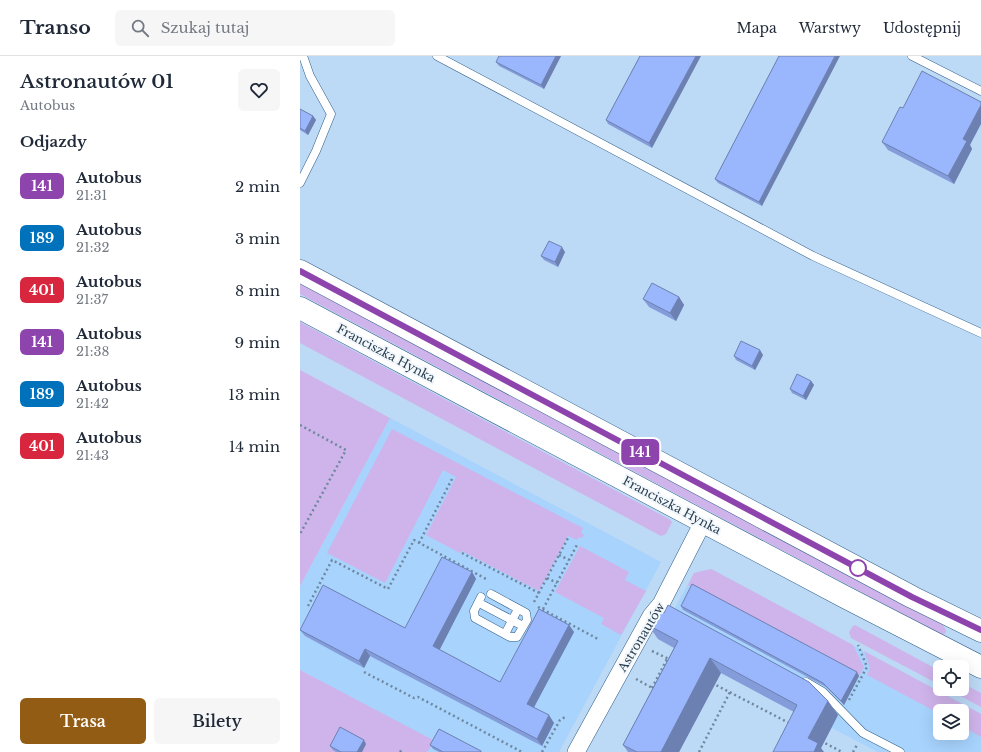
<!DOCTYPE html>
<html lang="pl">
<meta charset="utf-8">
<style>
:root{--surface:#fff;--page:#f6f6f7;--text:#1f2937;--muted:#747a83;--line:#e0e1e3;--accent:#935c14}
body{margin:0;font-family:"Libre Baskerville",serif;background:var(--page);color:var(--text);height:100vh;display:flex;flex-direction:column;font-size:15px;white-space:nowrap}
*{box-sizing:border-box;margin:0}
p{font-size:13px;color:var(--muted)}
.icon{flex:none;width:22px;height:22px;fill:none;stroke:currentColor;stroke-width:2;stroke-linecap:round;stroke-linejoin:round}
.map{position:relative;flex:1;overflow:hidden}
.details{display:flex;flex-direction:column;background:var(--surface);width:300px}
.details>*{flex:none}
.badge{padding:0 8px;border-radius:6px;font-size:14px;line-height:26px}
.controls{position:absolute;left:633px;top:604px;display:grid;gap:8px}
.controls a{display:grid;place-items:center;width:36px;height:36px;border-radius:6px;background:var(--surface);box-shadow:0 4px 16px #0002;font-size:20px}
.map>.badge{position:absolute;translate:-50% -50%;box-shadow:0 0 0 2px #fff}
h2{padding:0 20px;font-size:15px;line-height:36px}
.round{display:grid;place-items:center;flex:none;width:42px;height:42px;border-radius:6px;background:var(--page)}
.summary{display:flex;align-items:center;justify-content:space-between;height:68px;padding:0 20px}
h1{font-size:19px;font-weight:600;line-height:30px}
.button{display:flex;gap:8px;margin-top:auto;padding:8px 20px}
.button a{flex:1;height:46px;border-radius:6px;background:var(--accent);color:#fff;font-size:16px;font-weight:600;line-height:46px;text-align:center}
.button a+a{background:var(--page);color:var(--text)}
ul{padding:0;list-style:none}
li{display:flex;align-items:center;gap:12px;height:52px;padding:0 20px}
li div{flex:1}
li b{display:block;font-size:15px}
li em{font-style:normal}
li .badge{min-width:44px;font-weight:700;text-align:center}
header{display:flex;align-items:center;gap:24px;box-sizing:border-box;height:56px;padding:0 20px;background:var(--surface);border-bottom:1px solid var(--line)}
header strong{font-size:19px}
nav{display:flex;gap:22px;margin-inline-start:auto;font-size:14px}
.search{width:280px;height:36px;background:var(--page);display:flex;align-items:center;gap:10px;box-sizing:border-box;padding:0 14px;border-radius:6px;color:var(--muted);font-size:15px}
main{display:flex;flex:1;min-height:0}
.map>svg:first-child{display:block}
.built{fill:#a7d3fd;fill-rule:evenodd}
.green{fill:#cfb4eb}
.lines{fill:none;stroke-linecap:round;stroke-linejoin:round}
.lane-casing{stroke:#316089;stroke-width:9}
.street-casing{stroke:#316089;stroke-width:18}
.primary-casing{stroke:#316089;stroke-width:23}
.path{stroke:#6f889f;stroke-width:2.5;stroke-dasharray:2 3;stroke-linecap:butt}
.lane{stroke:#fff;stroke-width:8}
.street{stroke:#fff;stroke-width:17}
.primary{stroke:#fff;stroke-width:22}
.wall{fill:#849dda}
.shaded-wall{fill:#6c80b1}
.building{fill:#9ab7fd;stroke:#6c80b1}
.line-casing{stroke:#fff;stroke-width:9}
.line{stroke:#8e44ad;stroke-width:6}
.stop-dot{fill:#fff;stroke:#8e44ad;stroke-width:2}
.labels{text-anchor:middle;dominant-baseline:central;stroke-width:4;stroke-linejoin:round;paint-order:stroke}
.street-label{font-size:12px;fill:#283d4f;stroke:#f2f7fc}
</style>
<header>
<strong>Transo</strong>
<div class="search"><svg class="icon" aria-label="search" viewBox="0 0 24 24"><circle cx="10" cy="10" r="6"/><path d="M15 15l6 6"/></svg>Szukaj tutaj</div>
<nav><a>Mapa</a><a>Warstwy</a><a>Udostępnij</a></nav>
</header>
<main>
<section class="details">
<div class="summary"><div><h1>Astronautów 01</h1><p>Autobus</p></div><a class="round"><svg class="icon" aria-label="heart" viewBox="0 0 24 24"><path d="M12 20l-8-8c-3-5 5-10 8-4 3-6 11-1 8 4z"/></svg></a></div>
<h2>Odjazdy</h2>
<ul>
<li><span class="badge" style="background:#8e44ad;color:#fff">141</span><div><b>Autobus</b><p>21:31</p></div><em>2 min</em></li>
<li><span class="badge" style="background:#0072bc;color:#fff">189</span><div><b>Autobus</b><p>21:32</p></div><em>3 min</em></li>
<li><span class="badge" style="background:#d7263d;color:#fff">401</span><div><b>Autobus</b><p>21:37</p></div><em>8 min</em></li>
<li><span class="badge" style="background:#8e44ad;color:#fff">141</span><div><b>Autobus</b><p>21:38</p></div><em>9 min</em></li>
<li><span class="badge" style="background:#0072bc;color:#fff">189</span><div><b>Autobus</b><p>21:42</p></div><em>13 min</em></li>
<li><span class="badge" style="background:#d7263d;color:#fff">401</span><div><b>Autobus</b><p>21:43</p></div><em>14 min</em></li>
</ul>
<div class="button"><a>Trasa</a><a>Bilety</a></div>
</section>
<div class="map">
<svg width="681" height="696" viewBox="0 0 681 696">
<rect width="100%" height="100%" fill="#bcd9f5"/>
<!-- built -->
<path class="built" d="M90 362 361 506 259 696H127L134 686 0 614V530Z
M411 513 681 658V696H578L532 672 530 675 358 583 394 517ZM640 655H662V677H640Z"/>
<!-- green -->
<path class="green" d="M0 227 643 569 646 574V577L642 579 0 238Z
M0 266 369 463 372 466 366 478 361 480 0 287Z
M0 314 90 362 0 530Z
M92 373 283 472 281 477 284 479 282 482 279 481 277 484 268 480 239 535 162 495 160 497 126 479 156 421 143 414 85 527 27 497Z
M280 490 329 516 325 524 346 535 321 579 301 568 304 562 255 536Z
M411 513 553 589 564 611 559 620 388 529 394 517Z
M555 569 640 615V629L551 582 549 576 553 570Z
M564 595 681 658V681L662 670V655H640V658L567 619 570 612Z
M0 614 135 685 127 696H0Z
M662 627 681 637V651L647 633H662Z"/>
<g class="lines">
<!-- lane casing -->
<g class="lane-casing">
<path id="lane" d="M137 0 513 200 681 277
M612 0 681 35
M0 127 16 95 31 58 10 20 3 0
M181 541 174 555 175 562 210 581H217L227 564 226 557 191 538
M183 549 223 570
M205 578 218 553
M506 626 523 636 563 677 600 696"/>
</g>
<!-- street casing -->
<g class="street-casing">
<path id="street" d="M276 696 351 560 361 548 403 466"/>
</g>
<!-- primary casing -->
<g class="primary-casing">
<path id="primary" d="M0 215 612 541 681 575
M0 252 543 540 681 611"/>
</g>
<!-- path -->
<path class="path" d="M0 369 46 394 0 478
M119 487 153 421
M162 497 239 537
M259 499 269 504
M247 522 257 527
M234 546 268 482
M8 550 32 504 88 533 114 484 188 524
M238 551 298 583
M243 553 278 487
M352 595 371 604
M64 616 114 642 118 641 222 696
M336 623 356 634
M412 627 491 668
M352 632 367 603
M549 644 567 611 558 589
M521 685 542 696
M100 696 102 693
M242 696 260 664 265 661
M399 696 430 636
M553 696 557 689"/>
<!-- lane -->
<use href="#lane" class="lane"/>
<!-- street -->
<use href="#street" class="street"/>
<!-- primary -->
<use href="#primary" class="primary"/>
</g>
<!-- wall -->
<path class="wall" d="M261 0 244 33 199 10 196 6Z
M340 0 352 92 308 68 306 64Z
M479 0 462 150 418 127 415 123Z
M0 53 13 60 16 64 8 79 0 74Z
M582 86 670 89 672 93 654 128 588 94Z
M265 196 258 211 244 204 241 200Z
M379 241 384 249 376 265 349 251 343 243Z
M463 299 455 314 436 304 434 300Z
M511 325 514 329 506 344 492 337 490 333Z
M172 516 176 523 139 594 200 626 269 569 274 576 234 651 254 667 242 690 70 600 64 612 5 580 0 574V573L105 572Z
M381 550 559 620 544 649 526 631 383 554Z
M348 569 528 645 538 659 521 692 494 656 421 617 379 696H328L323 689 374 592 358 583Z
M66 688 62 696H36L33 694 30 690Z
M130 689 181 695V696H139L133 693Z"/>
<!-- shaded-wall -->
<path class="shaded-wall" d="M256 0H261L244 33 241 29Z
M396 0H401L352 92 349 87Z
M535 0H540L462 150 459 146Z
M681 49V68L670 89 672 93 654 128 648 120 663 83Z
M13 60 16 64 8 79 5 75Z
M262 191 265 196 258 211 255 206Z
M379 241 384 249 376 265 370 257Z
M460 294 463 299 455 314 452 310Z
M511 325 514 329 506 344 503 340Z
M172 516 176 523 138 597 133 590Z
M269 569 274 576 232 655 227 648Z
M65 593 70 600 64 612 59 605Z
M410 602 421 617 379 696H361Z
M557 616 559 620 544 649 541 645Z
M528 645 538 659 521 692 524 696H514L508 682Z
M249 659 254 667 242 690 237 683Z
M64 684 66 688 62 696H57Z"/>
<!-- building -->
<path class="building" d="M199 0H256L241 29 196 6Z
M340 0H396L349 87 306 64Z
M479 0H535L459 146 415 123Z
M622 15 681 46V49L663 83 667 85 648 120 582 86 600 51 603 52Z
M0 53 13 60 5 75 0 72Z
M249 185 262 191 255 206 241 200Z
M352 227 379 241 370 257 343 243Z
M441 285 460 294 452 310 434 300Z
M497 318 511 325 503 340 490 333Z
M142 501 172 516 133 590 200 626 239 553 269 569 227 648 249 659 237 683 65 593 59 605 0 574 23 529 105 572Z
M392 528 557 616 541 645 523 627 381 550Z
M368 549 509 626 528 645 508 682 518 687 514 696H473L497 649 410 602 361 696H337L323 689 378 585 348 569 356 553 364 557Z
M40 671 64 684 57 696H41L30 690Z
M139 673 181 695V696H143L130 689Z"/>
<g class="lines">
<!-- line casing -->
<g class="line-casing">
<path id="line" d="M0 215 612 541 681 574"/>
</g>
<!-- line -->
<use href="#line" class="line"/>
</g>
<!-- markers -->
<circle class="stop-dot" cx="558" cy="512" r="8"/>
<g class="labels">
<!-- street labels -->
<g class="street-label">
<text transform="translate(86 297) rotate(28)">Franciszka Hynka</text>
<text transform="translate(372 449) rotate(28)">Franciszka Hynka</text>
<text transform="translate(341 581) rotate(-59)">Astronautów</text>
</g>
</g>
</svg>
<div class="controls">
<a><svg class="icon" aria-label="locate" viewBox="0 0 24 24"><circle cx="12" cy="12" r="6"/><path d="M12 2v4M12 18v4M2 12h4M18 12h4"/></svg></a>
<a><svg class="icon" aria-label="layers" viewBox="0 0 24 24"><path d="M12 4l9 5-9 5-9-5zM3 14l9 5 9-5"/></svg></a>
</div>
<b class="badge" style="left:340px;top:396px;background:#8e44ad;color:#fff">141</b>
</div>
</main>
